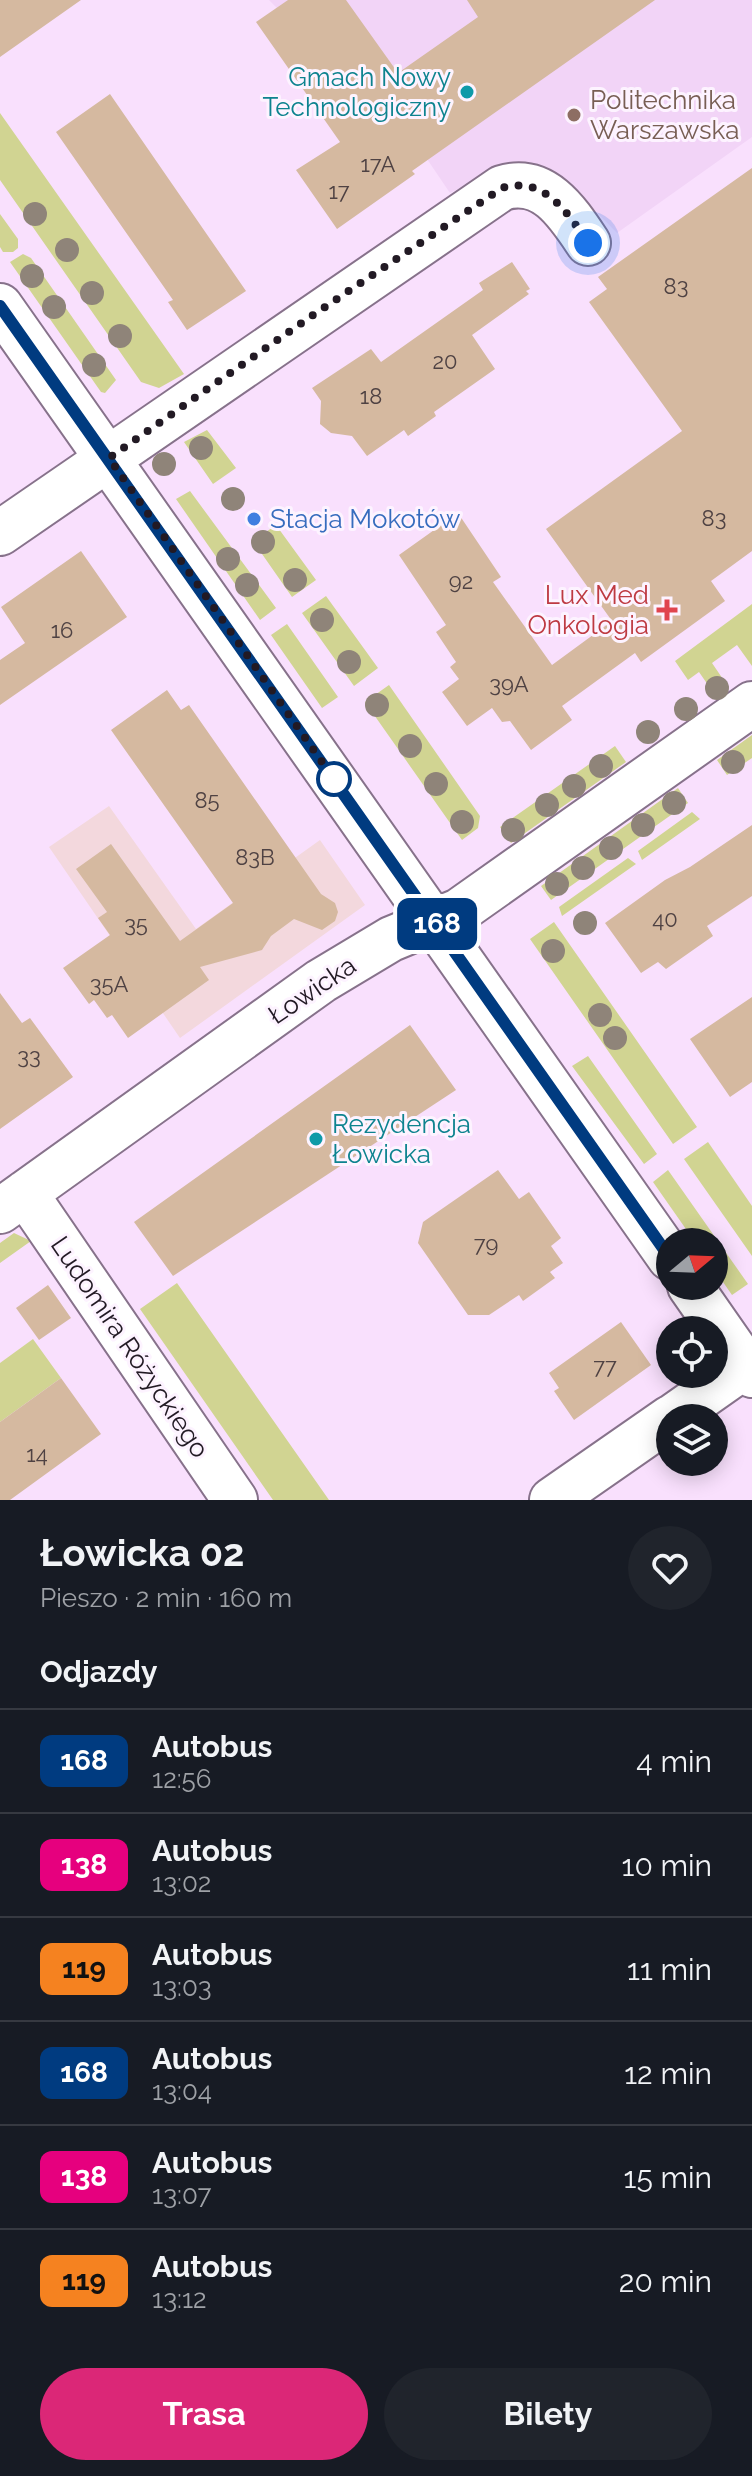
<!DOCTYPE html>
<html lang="pl">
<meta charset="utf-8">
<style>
:root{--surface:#171b24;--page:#20242c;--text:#f1f3f6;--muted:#9ea1a6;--line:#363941;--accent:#db2777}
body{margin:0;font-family:Raleway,sans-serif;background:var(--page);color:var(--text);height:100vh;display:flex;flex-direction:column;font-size:30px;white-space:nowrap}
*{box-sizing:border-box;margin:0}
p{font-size:26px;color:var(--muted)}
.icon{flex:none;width:44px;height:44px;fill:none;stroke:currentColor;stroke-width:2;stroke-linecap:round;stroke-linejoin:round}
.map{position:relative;height:1500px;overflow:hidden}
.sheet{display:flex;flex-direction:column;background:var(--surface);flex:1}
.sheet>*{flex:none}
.badge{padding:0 16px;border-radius:12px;font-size:28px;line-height:52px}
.needle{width:52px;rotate:71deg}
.fabs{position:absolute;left:656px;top:1228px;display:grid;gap:16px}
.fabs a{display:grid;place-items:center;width:72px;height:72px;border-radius:50%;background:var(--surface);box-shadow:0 4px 20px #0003;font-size:40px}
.you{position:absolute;width:40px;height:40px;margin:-20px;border:6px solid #fff;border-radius:50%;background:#1a73e8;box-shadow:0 0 0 12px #1a73e833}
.map>.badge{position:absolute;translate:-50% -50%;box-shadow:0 0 0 4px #fff}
h2{padding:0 40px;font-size:30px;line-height:72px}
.round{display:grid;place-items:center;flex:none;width:84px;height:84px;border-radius:42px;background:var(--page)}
.overview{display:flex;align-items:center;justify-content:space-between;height:136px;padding:0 40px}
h1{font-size:38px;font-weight:700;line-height:60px}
.primary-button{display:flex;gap:16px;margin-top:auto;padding:16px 40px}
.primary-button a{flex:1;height:92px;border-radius:48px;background:var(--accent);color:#fff;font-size:32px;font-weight:700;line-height:92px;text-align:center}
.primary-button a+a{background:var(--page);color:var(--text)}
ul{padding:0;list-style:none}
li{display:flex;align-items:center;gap:24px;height:104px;padding:0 40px;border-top:2px solid var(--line)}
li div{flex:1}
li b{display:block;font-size:30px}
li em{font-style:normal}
li .badge{min-width:88px;font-weight:700;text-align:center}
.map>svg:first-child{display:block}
.commercial{fill:#f3d8dd}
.built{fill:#f2d4f7}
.green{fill:#d1d492}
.building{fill:#d5b9a0}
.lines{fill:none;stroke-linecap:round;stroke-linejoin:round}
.minor-casing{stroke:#87728b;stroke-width:48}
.minor{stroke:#fff;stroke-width:44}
.tree{fill:#8f8479}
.line-casing{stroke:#fff;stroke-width:18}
.line{stroke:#003b80;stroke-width:12}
.walk{stroke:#221a24;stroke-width:8;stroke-dasharray:0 14.4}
.culture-dot{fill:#0f9aa8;stroke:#fdf3ff;stroke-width:3}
.education-dot{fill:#8d6e63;stroke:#fdf3ff;stroke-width:3}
.shop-dot{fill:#3f7fe0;stroke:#fdf3ff;stroke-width:3}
.health-dot{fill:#e0444e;stroke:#fdf3ff;stroke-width:3}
.stop-dot{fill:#fff;stroke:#003b80;stroke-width:4}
.labels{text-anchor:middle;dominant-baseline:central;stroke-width:6;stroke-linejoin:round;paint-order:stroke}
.number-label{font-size:22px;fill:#4f4243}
.culture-label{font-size:26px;fill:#0d838f;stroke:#fdf3ff;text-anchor:end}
.education-label{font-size:26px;fill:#785e54;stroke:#fdf3ff;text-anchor:start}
.shop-label{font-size:26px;fill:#366cbe;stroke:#fdf3ff;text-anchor:start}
.health-label{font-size:26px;fill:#be3a42;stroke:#fdf3ff;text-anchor:end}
.street-label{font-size:26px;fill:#221a24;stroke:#fdf3ff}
</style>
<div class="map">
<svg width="752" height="1500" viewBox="0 0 752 1500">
<rect width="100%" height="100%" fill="#f9e0fd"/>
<!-- commercial -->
<path class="commercial" d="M109 806 196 929 320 840 365 905 180 1038 49 847Z"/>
<!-- built -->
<path class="built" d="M269 0H752V137L617 233 569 184 546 170 503 166 450 193 427 159Z"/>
<!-- green -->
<path class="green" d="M0 113 184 374 159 388 141 382 0 180Z
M0 214 18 239V248L13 252H3L0 247Z
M23 254 31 258 116 380 105 393 101 392 10 262Z
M207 430 236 468 213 484 184 442Z
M190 491 276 608 260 620 176 499Z
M276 525 316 580 292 597 253 541Z
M326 596 378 668 354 686 302 613Z
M752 604V666L737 645 712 663 729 688 717 698 699 672 688 680 675 661Z
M287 624 338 697 322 708 271 635Z
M389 685 480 816 478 828 462 840 365 702Z
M752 735V758L727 775 717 760Z
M615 746 626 762 511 843 500 827Z
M678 788 688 803 551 900 541 886Z
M692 812 700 819 642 860 638 851Z
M628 858 636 864 562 916 559 907Z
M554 922 697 1127 673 1144 530 939Z
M588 1056 657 1154 644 1164 572 1066Z
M708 1142 752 1206V1256L684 1159Z
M668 1170 748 1284 732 1295 714 1269V1242H695L653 1182Z
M14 1233 31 1241 0 1263V1243Z
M177 1283 329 1500H273L140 1309Z
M33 1339 61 1378 0 1422V1363Z"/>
<!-- building -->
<path class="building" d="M0 0H81L0 57Z
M288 0H346L398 73 478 17 467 0H655L412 171 415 174 337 229 296 170 340 142 256 22Z
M110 94 246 291 187 330 168 302 173 300 56 132Z
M752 168V551L711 581 725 601 641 662 635 653 562 706 572 720 531 750 510 721 502 722 492 708 467 726 442 692 459 679 450 667 456 662 436 632 446 625 399 555 458 513 501 577 493 582 552 665 612 621 546 529 682 431 589 302 607 289 598 277Z
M512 262 530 289 526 291 529 294 472 335 495 369 434 412 436 416 408 436 404 430 367 456 352 436 331 433 320 424 321 401 312 388 371 349 381 362 483 290 479 283Z
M81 551 127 617 0 705V660L25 643 1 607Z
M167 690 181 710 189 705 321 894 335 903 338 912 335 921 322 930 294 919 271 936 262 950 200 967 209 980 128 1038 112 1015 107 1018 94 1000 89 1004 63 968 110 935 98 918 107 912 76 869 111 844 180 941 233 903 111 730Z
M752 825V896L707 926 713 936 666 969 658 962 641 973 605 923 665 880 690 867Z
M0 993 22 1023 30 1018 73 1077 0 1129Z
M752 997V1082L730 1097 690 1039Z
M410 1025 456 1090 173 1276 134 1222Z
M498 1170 519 1199 529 1192 561 1238 551 1246 563 1263 550 1272 555 1278 523 1301 519 1295 489 1315H468L418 1243 423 1222Z
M48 1285 71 1318 39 1340 16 1308Z
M621 1322 651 1365 574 1420 554 1391 559 1388 549 1373Z
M61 1378 101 1434 10 1500H0V1422Z"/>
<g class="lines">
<!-- minor casing -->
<g class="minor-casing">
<path id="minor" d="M0 306 670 1258
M0 533 502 188C544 175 568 213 588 243
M25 1193 235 1500
M0 1211 321 981 391 939 459 911 752 704
M690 1286 752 1375
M671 1418 745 1366
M552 1500 670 1418"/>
</g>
<!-- minor -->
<use href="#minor" class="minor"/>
</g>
<!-- trees -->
<g class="tree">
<circle cx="35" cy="214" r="12"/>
<circle cx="67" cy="250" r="12"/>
<circle cx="32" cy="276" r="12"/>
<circle cx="92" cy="293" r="12"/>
<circle cx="54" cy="307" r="12"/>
<circle cx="120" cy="336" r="12"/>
<circle cx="94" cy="365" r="12"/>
<circle cx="201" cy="448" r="12"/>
<circle cx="164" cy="464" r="12"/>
<circle cx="233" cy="499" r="12"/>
<circle cx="263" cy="542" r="12"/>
<circle cx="228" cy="559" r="12"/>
<circle cx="295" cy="580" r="12"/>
<circle cx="247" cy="585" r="12"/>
<circle cx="322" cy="620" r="12"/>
<circle cx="349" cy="662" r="12"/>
<circle cx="717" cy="688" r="12"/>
<circle cx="377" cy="705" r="12"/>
<circle cx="686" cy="709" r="12"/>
<circle cx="648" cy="732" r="12"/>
<circle cx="410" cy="746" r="12"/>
<circle cx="733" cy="762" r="12"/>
<circle cx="601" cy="766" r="12"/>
<circle cx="436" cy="784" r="12"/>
<circle cx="574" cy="786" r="12"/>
<circle cx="674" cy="803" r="12"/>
<circle cx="547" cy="805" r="12"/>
<circle cx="462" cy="822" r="12"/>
<circle cx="643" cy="825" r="12"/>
<circle cx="513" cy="830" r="12"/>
<circle cx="611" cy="848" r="12"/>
<circle cx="583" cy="868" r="12"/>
<circle cx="557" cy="884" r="12"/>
<circle cx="585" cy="923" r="12"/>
<circle cx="553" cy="951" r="12"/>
<circle cx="600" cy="1015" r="12"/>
<circle cx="615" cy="1038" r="12"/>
</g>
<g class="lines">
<!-- line casing -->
<g class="line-casing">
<path id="line" d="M0 306 670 1258"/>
</g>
<!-- line -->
<use href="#line" class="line"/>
<!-- walk -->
<path class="walk" d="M334 779 336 782 109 458 313 315 502 188C544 175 568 213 588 243"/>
</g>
<!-- markers -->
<g class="culture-dot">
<circle cx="467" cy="92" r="8"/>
<circle cx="316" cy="1139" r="8"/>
</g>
<circle class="education-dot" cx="574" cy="115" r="8"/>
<circle class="shop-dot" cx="254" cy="519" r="8"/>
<path class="health-dot" d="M663 598h8v8h8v8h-8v8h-8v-8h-8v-8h8z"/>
<circle class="stop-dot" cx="334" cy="779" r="16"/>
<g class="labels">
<!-- number labels -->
<g class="number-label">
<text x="378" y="164">17A</text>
<text x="339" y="191">17</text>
<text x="676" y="286">83</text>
<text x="445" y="361">20</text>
<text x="371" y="396">18</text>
<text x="714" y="518">83</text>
<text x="461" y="581">92</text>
<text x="62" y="630">16</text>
<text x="509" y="684">39A</text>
<text x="207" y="800">85</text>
<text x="255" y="857">83B</text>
<text x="665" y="919">40</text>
<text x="136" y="924">35</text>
<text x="109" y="984">35A</text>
<text x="29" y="1056">33</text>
<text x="486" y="1244">79</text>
<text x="605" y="1366">77</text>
<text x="37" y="1454">14</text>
</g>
<!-- culture labels -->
<g class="culture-label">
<text x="451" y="77">Gmach Nowy<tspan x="451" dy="30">Technologiczny</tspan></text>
<text x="332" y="1124" text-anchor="start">Rezydencja<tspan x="332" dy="30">Łowicka</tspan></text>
</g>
<!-- education labels -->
<g class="education-label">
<text x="590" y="100">Politechnika<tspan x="590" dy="30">Warszawska</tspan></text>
</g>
<!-- shop labels -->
<g class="shop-label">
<text x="270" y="519">Stacja Mokotów</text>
</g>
<!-- health labels -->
<g class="health-label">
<text x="649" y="595">Lux Med<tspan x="649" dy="30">Onkologia</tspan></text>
</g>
<!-- street labels -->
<g class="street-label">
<text transform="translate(312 990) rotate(-34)">Łowicka</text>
<text transform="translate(130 1347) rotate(56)">Ludomira Różyckiego</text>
</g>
</g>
</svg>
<div class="fabs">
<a><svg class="needle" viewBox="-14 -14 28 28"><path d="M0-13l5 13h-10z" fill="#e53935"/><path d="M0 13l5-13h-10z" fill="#9ea1a6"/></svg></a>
<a><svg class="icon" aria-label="locate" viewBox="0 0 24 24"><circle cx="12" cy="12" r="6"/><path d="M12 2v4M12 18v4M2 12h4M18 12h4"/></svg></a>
<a><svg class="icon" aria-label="layers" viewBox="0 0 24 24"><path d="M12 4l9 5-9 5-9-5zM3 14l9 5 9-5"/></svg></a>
</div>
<div class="you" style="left:588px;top:243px"></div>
<b class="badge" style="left:437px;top:924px;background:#003b80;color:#fff">168</b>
</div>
<section class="sheet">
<div class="overview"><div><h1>Łowicka 02</h1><p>Pieszo · 2 min · 160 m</p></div><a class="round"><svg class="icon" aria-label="heart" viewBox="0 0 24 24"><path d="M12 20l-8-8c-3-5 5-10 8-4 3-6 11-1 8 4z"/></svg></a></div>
<h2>Odjazdy</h2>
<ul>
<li><span class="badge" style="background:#003b80;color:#fff">168</span><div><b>Autobus</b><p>12:56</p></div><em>4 min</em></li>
<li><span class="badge" style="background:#e6007e;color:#fff">138</span><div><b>Autobus</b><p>13:02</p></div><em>10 min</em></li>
<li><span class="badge" style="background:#f58220;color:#111">119</span><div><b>Autobus</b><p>13:03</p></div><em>11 min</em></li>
<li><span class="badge" style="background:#003b80;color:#fff">168</span><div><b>Autobus</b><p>13:04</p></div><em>12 min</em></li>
<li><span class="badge" style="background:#e6007e;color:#fff">138</span><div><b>Autobus</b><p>13:07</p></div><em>15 min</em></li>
<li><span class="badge" style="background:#f58220;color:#111">119</span><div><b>Autobus</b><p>13:12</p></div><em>20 min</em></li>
</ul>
<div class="primary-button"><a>Trasa</a><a>Bilety</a></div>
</section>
